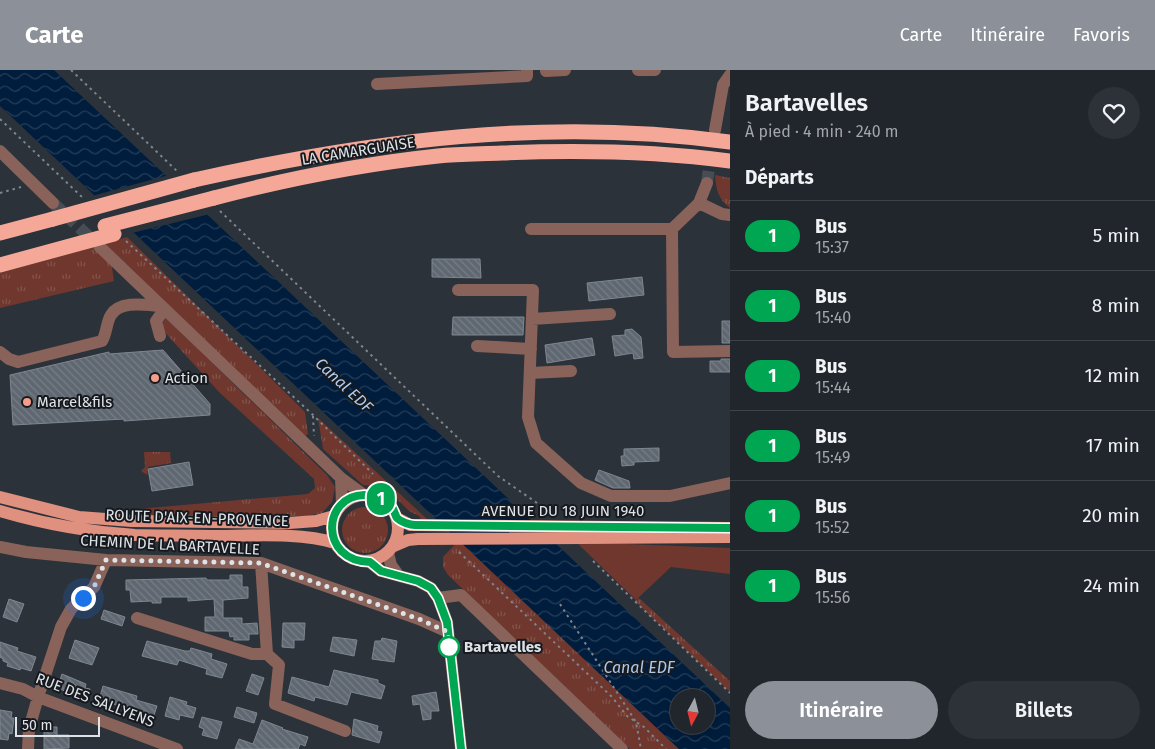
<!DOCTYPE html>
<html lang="fr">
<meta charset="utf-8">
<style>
:root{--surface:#20262c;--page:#2d3238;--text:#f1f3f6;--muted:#a2a5a9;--line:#3d4348;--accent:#8c9099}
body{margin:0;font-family:"Fira Sans",sans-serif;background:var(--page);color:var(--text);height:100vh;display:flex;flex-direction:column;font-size:19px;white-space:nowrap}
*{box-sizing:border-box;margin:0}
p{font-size:16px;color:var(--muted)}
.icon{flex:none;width:28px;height:28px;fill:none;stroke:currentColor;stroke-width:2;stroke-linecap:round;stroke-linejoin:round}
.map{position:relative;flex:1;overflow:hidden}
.side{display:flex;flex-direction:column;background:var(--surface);width:425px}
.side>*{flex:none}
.badge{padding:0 10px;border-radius:16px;font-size:18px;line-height:32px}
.needle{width:32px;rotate:187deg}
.buttons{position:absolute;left:670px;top:619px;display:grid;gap:10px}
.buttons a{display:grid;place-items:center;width:45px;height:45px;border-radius:50%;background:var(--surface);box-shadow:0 5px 20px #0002,0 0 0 1px var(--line);font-size:25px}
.scale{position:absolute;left:15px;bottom:12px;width:85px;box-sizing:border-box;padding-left:5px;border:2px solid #dee3e8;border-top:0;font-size:14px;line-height:18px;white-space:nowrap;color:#dee3e8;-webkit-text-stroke:4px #16191d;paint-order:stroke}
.you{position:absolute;width:25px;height:25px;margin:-12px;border:4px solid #fff;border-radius:50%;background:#1a73e8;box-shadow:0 0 0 8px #1a73e833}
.map>.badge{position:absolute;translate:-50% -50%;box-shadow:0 0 0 2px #fff}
h2{padding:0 15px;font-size:19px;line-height:45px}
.round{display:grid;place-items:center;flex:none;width:52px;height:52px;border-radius:26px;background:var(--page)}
.summary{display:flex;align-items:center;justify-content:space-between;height:85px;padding:0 15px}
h1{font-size:24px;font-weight:600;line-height:38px}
.button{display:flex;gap:10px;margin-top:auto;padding:10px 15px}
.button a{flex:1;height:58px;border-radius:30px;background:var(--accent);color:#fff;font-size:20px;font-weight:600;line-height:58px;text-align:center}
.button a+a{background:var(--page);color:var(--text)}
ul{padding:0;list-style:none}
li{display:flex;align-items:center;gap:15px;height:70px;padding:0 15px;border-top:1px solid var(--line)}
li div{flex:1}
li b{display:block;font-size:19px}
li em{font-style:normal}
li .badge{min-width:55px;font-weight:700;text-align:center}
header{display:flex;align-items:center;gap:30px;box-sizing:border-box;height:70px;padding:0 25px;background:var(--accent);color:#fff}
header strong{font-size:24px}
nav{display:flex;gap:28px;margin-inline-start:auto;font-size:18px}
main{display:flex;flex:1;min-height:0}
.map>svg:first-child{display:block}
.grass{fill:url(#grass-tufts)}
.green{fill:#6f372d}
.water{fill:url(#water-waves);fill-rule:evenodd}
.pier{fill:#2b323a}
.building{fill:url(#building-back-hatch);stroke:#7e8690}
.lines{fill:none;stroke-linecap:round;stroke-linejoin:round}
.minor-tunnel{stroke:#464d54;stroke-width:12;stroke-dasharray:12 6;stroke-linecap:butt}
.path{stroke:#7f858c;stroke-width:2;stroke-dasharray:2.5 4;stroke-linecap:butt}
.minor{stroke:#896259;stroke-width:12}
.major{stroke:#df907f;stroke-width:12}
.highway{stroke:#f5a898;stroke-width:15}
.highway-bridge{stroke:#f5a898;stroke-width:15}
.line-casing{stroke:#fff;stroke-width:11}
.line{stroke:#00a651;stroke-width:8}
.walk{stroke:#dee3e8;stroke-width:5;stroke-dasharray:0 9}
.poi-dot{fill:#f49d8b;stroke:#16191d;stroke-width:2}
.stop-dot{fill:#fff;stroke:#00a651;stroke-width:2.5}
.labels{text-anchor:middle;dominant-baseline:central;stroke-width:4;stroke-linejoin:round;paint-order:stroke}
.street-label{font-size:15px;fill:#dee3e8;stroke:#16191d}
.poi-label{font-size:15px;fill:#dee3e8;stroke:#16191d;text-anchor:start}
.stop-label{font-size:15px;font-weight:bold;fill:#dee3e8;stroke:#16191d;text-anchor:start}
.water-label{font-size:16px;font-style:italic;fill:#adcaee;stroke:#16191d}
</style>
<header>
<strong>Carte</strong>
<nav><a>Carte</a><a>Itinéraire</a><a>Favoris</a></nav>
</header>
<main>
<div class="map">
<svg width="730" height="679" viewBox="0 0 730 679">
<defs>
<pattern id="grass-tufts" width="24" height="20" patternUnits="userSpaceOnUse" patternTransform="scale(1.25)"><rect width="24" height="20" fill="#6f372d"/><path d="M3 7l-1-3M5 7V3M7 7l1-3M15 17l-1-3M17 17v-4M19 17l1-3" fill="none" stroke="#83544b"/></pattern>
<pattern id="water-waves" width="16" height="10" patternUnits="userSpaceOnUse" patternTransform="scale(1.25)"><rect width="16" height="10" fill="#001d3d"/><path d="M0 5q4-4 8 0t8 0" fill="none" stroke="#253e59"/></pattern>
<pattern id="building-back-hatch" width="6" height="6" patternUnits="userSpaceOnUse" patternTransform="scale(1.25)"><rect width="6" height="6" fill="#5f6771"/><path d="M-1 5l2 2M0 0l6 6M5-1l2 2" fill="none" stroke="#767d85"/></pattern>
</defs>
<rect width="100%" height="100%" fill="#2b323a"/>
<!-- grass -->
<path class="grass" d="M715 105 730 108V138C718 129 716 119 715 105Z
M127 167 305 342 308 364 305 366 105 174Z
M97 176 111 190 114 211 0 238V202Z
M166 248 327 405 335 417 332 432 322 443 306 446 262 447 139 445V439L308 424 315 418 314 409 219 322 160 257Z
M318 348 427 449H421L419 446 409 441 391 423 377 416 363 415 323 379Z
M144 382H170L171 393 148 397 147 405 141 401 145 397Z
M342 460a23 23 0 1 1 46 0a23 23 0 1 1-46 0Z
M459 470 679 679H630L448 505 443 497V487Z
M639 528 730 611V622L635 531Z"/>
<!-- green -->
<path class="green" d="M576 472 730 478V504L671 497 636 530Z"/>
<!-- water -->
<path class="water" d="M0 0H54L730 638V679H679L0 36ZM679 628H706V655H679Z"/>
<!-- pier -->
<path class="pier" d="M169 105 210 144 132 163 92 126Z"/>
<!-- building -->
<path class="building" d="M432 189H480L481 208 432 207Z
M642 207 644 225 589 231 587 213Z
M453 247H524L523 265H452Z
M722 251H730V273H722Z
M632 259 641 267 643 288 634 289 633 283 615 286 612 266 625 265V260Z
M592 268 595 285 547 293 545 275Z
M163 280 210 334V345L124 351V349L13 355 10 305 109 282V284Z
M721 289H730V302H710V291H721Z
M659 378V391L634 392V395L622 396 621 386H624V379Z
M189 392 193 415 152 421 148 399Z
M599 400 629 411 630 418H613L595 410Z
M230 505H242V517H248V528L223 530V548H242V554L257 553 258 564H249V570H234V566L230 567 229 561H205V547H215L214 529 188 531V527H161V533H152V531L131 532 130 520H126V510L206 508 207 510H230Z
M9 529 24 534 17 552 3 547Z
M104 540 125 547 122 556 101 549Z
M283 553H305L304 570H294V578L282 577Z
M333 567 357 570 354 586 330 581Z
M382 568 397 571 394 592 372 589 375 571H381Z
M75 570 99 578 92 595 69 588Z
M147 571 185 581H190L191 578 212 584 211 589 227 594 222 608 206 604 207 599 179 590 177 595 142 586Z
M0 572 18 578 17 581 36 587 31 601 21 598 20 600 7 596 8 593 3 591V589L0 587Z
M334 600 378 610V613L385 616 381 629 351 622 347 635 315 627 314 631 288 623 292 607 329 617Z
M62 604 86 614 85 618 90 619 86 629 57 618Z
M252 604 264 608 258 625 246 621Z
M103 616 137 626 136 630 157 636 152 651 131 645 133 640 99 630Z
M436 622 439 641H431V649L423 650 420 634 413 635 412 626Z
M170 627 187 632 186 635 196 638 193 648 180 645 179 650 165 646Z
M237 637 257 643 254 653 234 647Z
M0 640 12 642 11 648H14L12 664 9 663 8 670 0 669Z
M202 647 222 652 217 669 202 665 204 659 199 657Z
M354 649 378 656 377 661 382 662 379 673 352 665Z
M262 650 283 658 282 659 308 667 305 676 300 674 298 679H235L239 669 253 674Z
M44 657H57V665H69V678L44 679Z"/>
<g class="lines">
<!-- minor-tunnel -->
<path class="minor-tunnel" d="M707 113 714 61
M53 133 99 176"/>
<!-- path -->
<path class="path" d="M71 0 178 102
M0 49 82 127
M0 123 21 117
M220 141 498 406 537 433
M126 171 313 345 373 404
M313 346 314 366
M459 482 612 627 627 646 644 657 666 679
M593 491 730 623
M560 534 636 652 641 679"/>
<!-- minor -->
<path class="minor" d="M638 0H655
M546 1 565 0
M377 14 527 6V0
M715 60 723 15 730 5
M0 81 53 133
M699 133 707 113
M730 145 722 144 699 133 672 159 673 282 730 281
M531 159H672
M100 177 341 408 364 425
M458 220H533L528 347 536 373 581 413 611 426H670L730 413
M532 249 610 244
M160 266 156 251 164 240
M477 276 531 279
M0 282 9 289 18 292 102 271C107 263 106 253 111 245 120 230 146 235 160 236
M530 303 571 301
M341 408 342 434
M0 477 26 482 106 490 261 493 419 549 448 562
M388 483 391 495 399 506
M370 492 381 501 418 511 431 518 438 528 447 552 461 679
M438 528 461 525 622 679
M137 548 252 584H267L261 493
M267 584 279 595 275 634 345 661
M0 613 23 619 38 627 177 679
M28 679 29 659 38 627 61 557 71 539 94 517 106 490"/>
<!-- major -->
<path class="major" d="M332 458a33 33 0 1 1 66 0a33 33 0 1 1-66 0Z
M0 427 79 447 132 451 289 453 316 451 334 446
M0 441C44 454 89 462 135 465 160 466 185 465 211 466 247 466 302 462 335 473
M397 448 410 455H415L730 458
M394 476 408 470 418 469 730 467"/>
<!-- highway -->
<path class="highway" d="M194 110C372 70 548 47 730 72
M214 128C287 109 362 94 438 86 459 84 481 84 502 83 579 80 654 81 730 91
M0 163 53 149
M0 195 114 164"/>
<!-- highway-bridge -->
<path class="highway-bridge" d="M53 149 194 110
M105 156 214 128"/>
</g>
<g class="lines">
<!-- line casing -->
<g class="line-casing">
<path id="line" d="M461 679 447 552 438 528 431 518 418 511 381 501 370 492C319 491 322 426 364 425 374 425 385 430 392 437 394 440 395 445 397 448 401 452 410 455 415 455L730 458"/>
</g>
<!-- line -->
<use href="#line" class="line"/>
<!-- walk -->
<path class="walk" d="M83 528 94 517 106 490 260 493 419 549 448 562 449 577"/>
</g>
<!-- markers -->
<g class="poi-dot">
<circle cx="155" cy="308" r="5"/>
<circle cx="27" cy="332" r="5"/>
</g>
<circle class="stop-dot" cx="449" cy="577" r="10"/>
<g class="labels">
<!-- street labels -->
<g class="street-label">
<text transform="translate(358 81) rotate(-9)">LA CAMARGUAISE</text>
<text x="563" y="441">AVENUE DU 18 JUIN 1940</text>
<text transform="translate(197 448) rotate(2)">ROUTE D'AIX-EN-PROVENCE</text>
<text transform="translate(170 475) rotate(3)">CHEMIN DE LA BARTAVELLE</text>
<text transform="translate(95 630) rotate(21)">RUE DES SALLYENS</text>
</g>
<!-- poi labels -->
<g class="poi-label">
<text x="165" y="308">Action</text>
<text x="37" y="332">Marcel&amp;fils</text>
</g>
<!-- stop labels -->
<g class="stop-label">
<text x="464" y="577">Bartavelles</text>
</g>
<!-- water labels -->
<g class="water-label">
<text transform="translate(344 315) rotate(43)">Canal EDF</text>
<text x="639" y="597">Canal EDF</text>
</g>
</g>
</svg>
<div class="buttons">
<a><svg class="needle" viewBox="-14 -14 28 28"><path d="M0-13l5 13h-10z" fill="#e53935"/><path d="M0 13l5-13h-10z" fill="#a2a5a9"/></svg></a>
</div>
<div class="scale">50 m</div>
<div class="you" style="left:83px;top:528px"></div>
<b class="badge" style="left:381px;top:429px;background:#00a651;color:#fff">1</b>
</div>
<section class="side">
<div class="summary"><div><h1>Bartavelles</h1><p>À pied · 4 min · 240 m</p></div><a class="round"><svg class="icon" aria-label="heart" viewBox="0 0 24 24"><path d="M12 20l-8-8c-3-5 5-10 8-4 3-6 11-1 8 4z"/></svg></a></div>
<h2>Départs</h2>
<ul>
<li><span class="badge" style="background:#00a651;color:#fff">1</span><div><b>Bus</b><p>15:37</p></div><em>5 min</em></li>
<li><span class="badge" style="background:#00a651;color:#fff">1</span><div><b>Bus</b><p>15:40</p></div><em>8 min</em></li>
<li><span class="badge" style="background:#00a651;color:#fff">1</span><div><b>Bus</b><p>15:44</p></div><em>12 min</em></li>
<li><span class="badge" style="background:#00a651;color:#fff">1</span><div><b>Bus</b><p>15:49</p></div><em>17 min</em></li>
<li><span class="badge" style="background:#00a651;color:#fff">1</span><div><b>Bus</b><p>15:52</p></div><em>20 min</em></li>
<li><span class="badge" style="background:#00a651;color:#fff">1</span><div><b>Bus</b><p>15:56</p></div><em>24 min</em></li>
</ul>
<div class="button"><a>Itinéraire</a><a>Billets</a></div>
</section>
</main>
